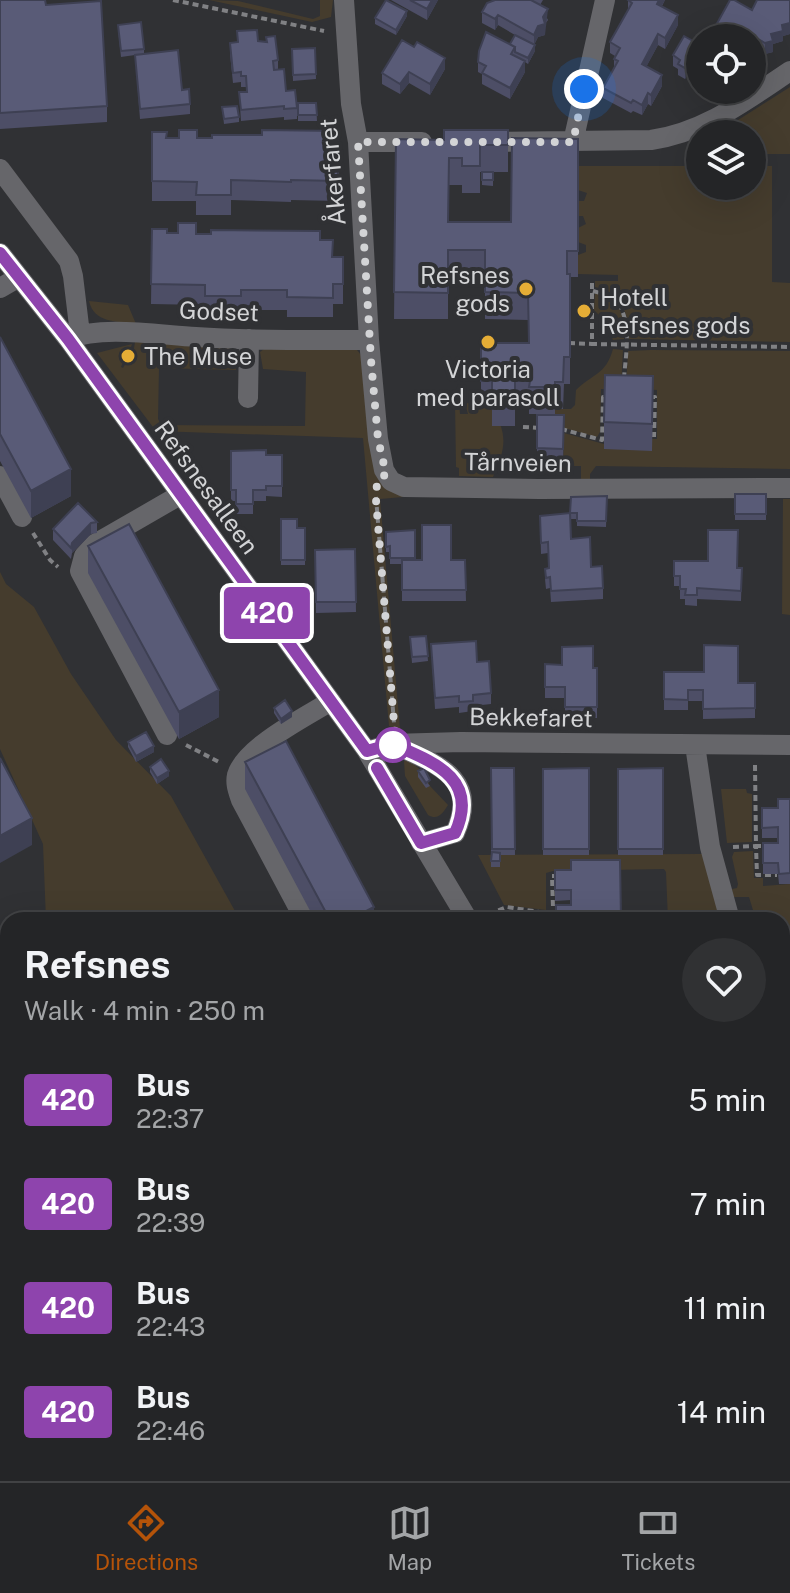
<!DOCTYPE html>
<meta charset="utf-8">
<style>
:root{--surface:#242527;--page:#303133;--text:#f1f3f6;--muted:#a3a5a7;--line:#414244;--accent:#b45309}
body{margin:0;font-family:"Public Sans",sans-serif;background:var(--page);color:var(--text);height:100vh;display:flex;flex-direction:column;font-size:30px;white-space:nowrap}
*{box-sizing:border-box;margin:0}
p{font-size:26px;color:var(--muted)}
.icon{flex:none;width:44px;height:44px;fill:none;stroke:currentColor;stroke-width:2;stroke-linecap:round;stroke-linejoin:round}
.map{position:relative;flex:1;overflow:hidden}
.details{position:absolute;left:0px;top:912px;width:790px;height:570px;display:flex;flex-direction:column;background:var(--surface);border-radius:24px 24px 0 0;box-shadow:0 8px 32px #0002,0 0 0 2px var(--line)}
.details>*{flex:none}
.badge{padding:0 16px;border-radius:6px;font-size:28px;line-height:52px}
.buttons{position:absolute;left:686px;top:24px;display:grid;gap:16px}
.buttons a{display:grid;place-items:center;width:80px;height:80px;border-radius:50%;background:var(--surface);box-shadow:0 8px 32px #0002,0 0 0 2px var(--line);font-size:40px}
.you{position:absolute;width:40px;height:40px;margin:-20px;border:6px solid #fff;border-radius:50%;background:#1a73e8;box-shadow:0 0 0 12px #1a73e833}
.map>.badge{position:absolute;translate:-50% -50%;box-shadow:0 0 0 4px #fff}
.round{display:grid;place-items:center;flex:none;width:84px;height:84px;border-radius:42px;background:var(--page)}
.head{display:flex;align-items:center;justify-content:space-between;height:136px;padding:0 24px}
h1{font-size:38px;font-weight:700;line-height:60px}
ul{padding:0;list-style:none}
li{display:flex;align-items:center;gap:24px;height:104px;padding:0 24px}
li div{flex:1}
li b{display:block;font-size:30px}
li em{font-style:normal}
li .badge{min-width:88px;font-weight:700;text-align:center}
.tabs{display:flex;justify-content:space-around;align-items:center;height:112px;border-top:2px solid var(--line);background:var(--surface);font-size:22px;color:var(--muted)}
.tabs a{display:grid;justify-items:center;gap:4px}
.tabs .active{color:var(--accent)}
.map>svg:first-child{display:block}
.green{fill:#453c2d}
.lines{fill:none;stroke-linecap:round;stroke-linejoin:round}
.path{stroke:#808184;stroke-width:4;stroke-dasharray:6 4;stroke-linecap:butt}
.minor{stroke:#66666a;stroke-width:20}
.wall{fill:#4d4e66}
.shaded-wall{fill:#3e4053}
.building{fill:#595b77;stroke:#3e4053;stroke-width:2}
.line-casing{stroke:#fff;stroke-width:18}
.line{stroke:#8e44ad;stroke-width:12}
.walk{stroke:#d3d4d6;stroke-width:8;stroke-dasharray:0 14.4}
.poi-dot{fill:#e5ad36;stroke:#303134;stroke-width:3}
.stop-dot{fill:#fff;stroke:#8e44ad;stroke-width:4}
.labels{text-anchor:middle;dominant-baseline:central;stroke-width:8;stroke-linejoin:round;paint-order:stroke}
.street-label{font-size:24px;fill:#d3d4d6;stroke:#303134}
.poi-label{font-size:24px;fill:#d3d4d6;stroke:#303134;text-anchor:start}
</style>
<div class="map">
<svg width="790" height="1481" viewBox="0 0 790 1481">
<rect width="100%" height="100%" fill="#303134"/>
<!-- green -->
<path class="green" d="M209 0 238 1 313 19 320 16V0H333L331 17 312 22Z
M790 87V154H752V134H716Z
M578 166H700V186H752V166H772V282L790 283V342L629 339C629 314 622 292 595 287V281H618V275L577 274 578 255 586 252V245L578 242V228L586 224 583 216H578V201H584L587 193 578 190Z
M595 293C619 296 626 317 624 339L613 340 605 321 594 310Z
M89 301 128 305 136 324C116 321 94 323 89 301Z
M135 342 230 347 236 358V370L159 368 158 419 161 425 305 426 306 372 263 369 260 352 264 349H349L357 350 361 355 369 427 403 497 380 499 400 729 389 726 363 438 156 431 97 353 132 344 130 350 121 355 124 360 121 367 123 368 127 361H132Z
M613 349 623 350 621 389H601L600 432 597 437 553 425 555 409H571L575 405 576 390C592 374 606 375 613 349Z
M651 350 790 351V469L596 466 590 474V479H581V466H563L564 433 604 444 652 450V439H657V390L626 388 628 351Z
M455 402H459L460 414H468L465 403 481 404V408H492C509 436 505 449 493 477L459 476V468L456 467Z
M783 499H790V615L782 614Z
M0 572 6 584 34 607 71 674 116 740 171 796 240 920H46L43 844 0 749Z
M409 760 424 773 430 786 448 805C443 813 438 821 428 815L405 776 404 761Z
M721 789H746L747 793 752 794V842L727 843Z
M753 851 754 878H763V886L790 884V940L782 941V920H756L749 897H733L732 889 737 888 738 884 732 857 734 852Z
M704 854 720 920H668L666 872 664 869 553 871 546 873V910L504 905 478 855Z
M0 937 8 940V1335L0 1319Z
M81 1474H502L509 1481H79Z"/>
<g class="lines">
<!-- path -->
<path class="path" d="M173 0 324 31
M592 283V344L790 347
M593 291 614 297C633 320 626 351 624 378
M569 343 592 344
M650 397H655L654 437
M523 427 541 428
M561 429 602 440 603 397H609
M376 497 394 723
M33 533 50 560 58 567
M186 745 221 763
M755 765 756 846H766
M733 847 756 846 757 875H777
M558 876H552L553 908H560
M489 914 507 907 553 914
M782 947H790
M782 997H790
M790 1339H787L790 1400"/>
<!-- minor -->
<path class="minor" d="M344 0 351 104 358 142 369 340 378 439 384 470 391 481 404 487 539 489 790 488
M358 142H422
M482 142 651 140C705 132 745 101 790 71
M573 142 605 0
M0 169 69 261 73 276 80 334
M0 253 68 339 367 751 468 920
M0 288 19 277
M68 339C102 325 159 335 196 337 254 341 312 340 369 340
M248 398 249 339
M0 476 22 517
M167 735 80 571 84 556 95 544 180 495
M695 745 710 847 730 920
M399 747C440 765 479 780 455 833L421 843
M367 751 392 744 461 742 790 745
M305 920 241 800C238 791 235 784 237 775 245 747 307 716 331 701
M782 1048 790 1063
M771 1474 774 1481
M585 1481 587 1474"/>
</g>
<!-- wall -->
<path class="wall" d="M0 0 46 5 107 106V122L0 129Z
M391 0H438L427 20Z
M495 0H543L540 5 548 20 545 24V35L538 37 534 45 535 51 528 64 525 62V72L510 99 482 84V74L478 72V62L510 44 515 35 498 25 495 30 482 23V12Z
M628 0H665L662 6 678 25 665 49 658 45 646 67 662 86 651 106 648 104 642 115 633 111 631 113 603 98V88L614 68V59L615 56 610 53V42L628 10Z
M790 0V34L783 36V41L773 44V52L765 54 758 50 752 61V10Z
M407 16 396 35 375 24V18Z
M118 30 144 49V54L182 90 190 104V114L140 119 135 55 121 57Z
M237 31 258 41 278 60V70L286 91 297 108V119L284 120V117L241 121 239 92H246V87H241V82L233 83 230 54V43L237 42Z
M700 45V82L687 75 685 79 678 75V69L673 66V55Z
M315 48 316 79 293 81 292 49Z
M445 69 430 95 409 83 400 94 382 84V73Z
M298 103H316L317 121H298Z
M222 107 239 117V122L224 124Z
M508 130V172H480V193H462V185H449L448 222H511L578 139V277H570V384H564L563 409H555V414H529V408H515V426H492V408H481V343H528V320L485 319V277H448V319H394L396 139 444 140Z
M338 131V201L291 200V202L231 200V215H196V201H152V132L166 138H212Z
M482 172H493V186L482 185Z
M152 229 167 233 320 240 333 257H343V304H333V317H287V310H241V316H205V305L151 304Z
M0 337 71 496 31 518 0 461Z
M653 403 652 451 604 449V422Z
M537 415H564L563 465 537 464Z
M231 451 266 455H282V497L266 496V501H253V514H236V501H231Z
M735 494H766V520H735Z
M607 496 606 527 577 526V519H570L571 497Z
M540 516 571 539 591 567 603 588V599L551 602 550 588 546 589 545 579V569L549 568 548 553 541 554Z
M281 519 297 528H305V565H281Z
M97 522V533L91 534 72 553 71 559 53 540V529Z
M415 530V560H465L466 601H402V564H390V552H386V532Z
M88 546 219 717 179 739 88 573Z
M355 549 356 612 316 613 315 550Z
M674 561 742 568 741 601 697 599V606L685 605V599H680V586H674Z
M426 636 428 661 412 663 410 637Z
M431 644 477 662 491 693V704L473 706V711L459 713V707L435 709Z
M545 664 597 668V718H565V698H545Z
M664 672 738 683H755V718L703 719V701H688V710H664Z
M274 708 292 717 281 724 274 713Z
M128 742 154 752 136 762 128 747Z
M245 762 374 920H315L245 789Z
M150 767 169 776 157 784 150 772Z
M491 768H514L515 855H500V867H491Z
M589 768V855H543V769Z
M663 768V855H618V769Z
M418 771 430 786 426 788 418 777Z
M790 799V884H779L778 874H763V843H778V838H762V808H778Z
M555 870 621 920 571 905V900L555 901Z"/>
<!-- shaded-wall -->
<path class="shaded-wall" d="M432 0H438L427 20V9Z
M659 0H665L657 14V4Z
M548 9 545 35 538 37 534 45V35Z
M407 11V16L396 35V30Z
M498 15V25L495 30V19Z
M678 15V25L665 49V38Z
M790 23V34L783 36V41L773 44V52L765 54V43L771 34 782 25Z
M658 34V45L642 75V64Z
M758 39V50L752 61V50Z
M535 45V51L528 64V58Z
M445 58V69L430 95V84Z
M525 61V72L510 99V88Z
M687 64V75L685 79V68Z
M409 72V83L400 94V84Z
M662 75V86L651 106V95Z
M648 93V104L642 115V105Z
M71 469V496L31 518V491Z
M91 523V534L72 553V543Z
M219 690V717L179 739V712Z
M292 711V717L281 724V719Z
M154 746V752L136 762V756Z
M169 771V776L157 784V778Z
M32 818V845L0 863V836Z
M374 907V920H349Z"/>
<!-- building -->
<path class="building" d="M0 0H45L46 5 101 1 107 106 0 113Z
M386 0 407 11 396 30 375 18Z
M410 0H432L427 9Z
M495 0H531L548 9 543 17 545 24 538 26 534 35 498 15 495 19 482 12 487 3Z
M628 0H659L657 4 678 15 665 38 658 34 642 64 662 75 651 95 648 93 642 105 633 100 631 103 603 88 618 61 614 59 620 48 610 42 632 3Z
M730 0H734L752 10 757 0H790V23L782 25 783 31 771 34 773 41 765 43 758 39 752 50V38H709Z
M141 22 144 49 121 51 118 25Z
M257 30 258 41 267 42 266 37 275 36 278 60 273 61 274 70 284 69 286 91 295 90 297 108 284 109V106L241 110 239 92H247L246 76H241V72L233 73 230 43 238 42 237 31Z
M486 32 515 47 511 54 525 61 510 88 482 73 486 66 478 62 479 51Z
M515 35 535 45 528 58 515 52V47L510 44Z
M684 36 700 45V71L687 64 685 68 678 64 680 60 673 55Z
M402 40 414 47 417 42 445 58 430 84 409 72 400 84 382 73Z
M315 48 316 74 293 75 292 49Z
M178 50 182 90 189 89 190 104 140 109 135 55Z
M298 103H316L317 115H298Z
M237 106 239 117 224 119 222 107Z
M179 130H197V138H212V135H262V130L338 131V181L291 180V182L231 180V195H196L197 182 152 181V132H167L166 138H179Z
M444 130H508V145H480V166H462V158H449L448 222H511L512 138 578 139V251H567V274H570V357H564L563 382H555V387H529L530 381H515V399H492V381H481V343H529L528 293 485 292V250H448V293L394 292 396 139 444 140Z
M482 172H493V180H482Z
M178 223H196V234H211V230L320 231V240H333L332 257H343V284H333V298L287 297V290H241V296H205V285L151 284 152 229H167V233H178Z
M0 337 71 469 31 491 0 434Z
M605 375 653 376 652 424 604 422Z
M537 415H564L563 449 537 448Z
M266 450V455H282V486H266V490H253V504H236V490H231V451Z
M735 494H766V514H735Z
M607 496 606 521H577V513H570L571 497Z
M78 503 97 522 91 523 72 543 71 548 53 529Z
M570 513 571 539 590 537 591 567 602 566 603 588 551 591 550 577 546 578 545 569 549 568 548 542 541 543 540 516Z
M281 519H297V528H305V560H281Z
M129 524 219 690 179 712 88 546Z
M422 525H451V560H465L466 590H402V560H422Z
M415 530V558H390V546L386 547V532Z
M708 530H738L737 568H742L741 591 697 588V595H685L686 589H680V576H674V561H708Z
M355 549 356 602H316L315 550Z
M426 636 428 656 412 657 410 637Z
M476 641 477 662 489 661 491 693 473 695V701L459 702V696L435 698 431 644Z
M704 645 738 646V683H755V708L703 709V690H688V700L664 699V672H704Z
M593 646V668H597V707H565V687H545V664L562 665V647Z
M285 700 292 711 281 719 274 708Z
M146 732 154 746 136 756 128 742Z
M286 741 374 907 349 920H330L245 762Z
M0 758 32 818 0 836Z
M161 759 169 771 157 778 150 767Z
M424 768 430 780 426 783 418 771Z
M491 768H514L515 849H492Z
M589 768V849H543V769Z
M663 768V849H618V769Z
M778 799H790V873L779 874 778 863H763V843H778V827L762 828V808H778Z
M492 852 500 853V861H491Z
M571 860H620L621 920H556V905H571V890H555V870H571Z
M8 1430V1474H33L36 1480V1481H0V1435Z
M548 1474H576L575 1478 571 1481H552Z
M624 1474H633L636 1481H608Z"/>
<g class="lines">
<!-- line casing -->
<g class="line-casing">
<path id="line" d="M0 253 68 339 367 751 392 744C433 762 480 778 455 833L421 843 377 768"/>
</g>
<!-- line -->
<use href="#line" class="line"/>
<!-- walk -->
<path class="walk" d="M393 745 395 735 376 500 377 482 386 474 378 439 371 360 358 142H573L584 89"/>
</g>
<!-- markers -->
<g class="poi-dot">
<circle cx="526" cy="289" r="8"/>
<circle cx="584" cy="311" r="8"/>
<circle cx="488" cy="342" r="8"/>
<circle cx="128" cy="356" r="8"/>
</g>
<circle class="stop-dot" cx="393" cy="745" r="16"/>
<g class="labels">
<!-- street labels -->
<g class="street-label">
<text transform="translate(332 172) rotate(-95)">Åkerfaret</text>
<text transform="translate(219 311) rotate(2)">Godset</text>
<text transform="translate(518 462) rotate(1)">Tårnveien</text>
<text transform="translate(207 487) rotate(54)">Refsnesalleen</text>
<text transform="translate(531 717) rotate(1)">Bekkefaret</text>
</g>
<!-- poi labels -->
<g class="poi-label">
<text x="510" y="275" text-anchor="end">Refsnes<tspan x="510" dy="28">gods</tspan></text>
<text x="600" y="297">Hotell<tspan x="600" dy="28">Refsnes gods</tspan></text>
<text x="144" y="356">The Muse</text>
<text x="488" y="369" text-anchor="middle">Victoria<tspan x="488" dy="28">med parasoll</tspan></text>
</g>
</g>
</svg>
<div class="buttons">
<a><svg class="icon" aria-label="locate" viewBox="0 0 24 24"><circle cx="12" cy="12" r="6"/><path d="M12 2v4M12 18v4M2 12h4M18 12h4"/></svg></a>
<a><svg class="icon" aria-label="layers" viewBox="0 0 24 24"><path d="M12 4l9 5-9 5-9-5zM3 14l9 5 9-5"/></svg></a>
</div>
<div class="you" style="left:584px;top:89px"></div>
<b class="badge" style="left:267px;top:613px;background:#8e44ad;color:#fff">420</b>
<section class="details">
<div class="head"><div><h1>Refsnes</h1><p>Walk · 4 min · 250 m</p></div><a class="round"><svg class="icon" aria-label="heart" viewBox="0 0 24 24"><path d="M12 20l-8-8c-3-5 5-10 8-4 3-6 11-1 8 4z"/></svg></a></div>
<ul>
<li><span class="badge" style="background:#8e44ad;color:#fff">420</span><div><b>Bus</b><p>22:37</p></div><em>5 min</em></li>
<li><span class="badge" style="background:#8e44ad;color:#fff">420</span><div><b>Bus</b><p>22:39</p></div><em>7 min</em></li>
<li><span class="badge" style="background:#8e44ad;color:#fff">420</span><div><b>Bus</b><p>22:43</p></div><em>11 min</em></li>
<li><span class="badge" style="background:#8e44ad;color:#fff">420</span><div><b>Bus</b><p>22:46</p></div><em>14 min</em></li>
</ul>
</section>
</div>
<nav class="tabs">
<a class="active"><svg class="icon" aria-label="directions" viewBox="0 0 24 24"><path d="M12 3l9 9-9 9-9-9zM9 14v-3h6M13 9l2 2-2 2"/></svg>Directions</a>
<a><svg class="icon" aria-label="map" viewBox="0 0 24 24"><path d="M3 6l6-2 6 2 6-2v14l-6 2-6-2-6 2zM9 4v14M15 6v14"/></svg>Map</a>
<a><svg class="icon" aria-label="tickets" viewBox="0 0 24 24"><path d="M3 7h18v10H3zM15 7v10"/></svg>Tickets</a>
</nav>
